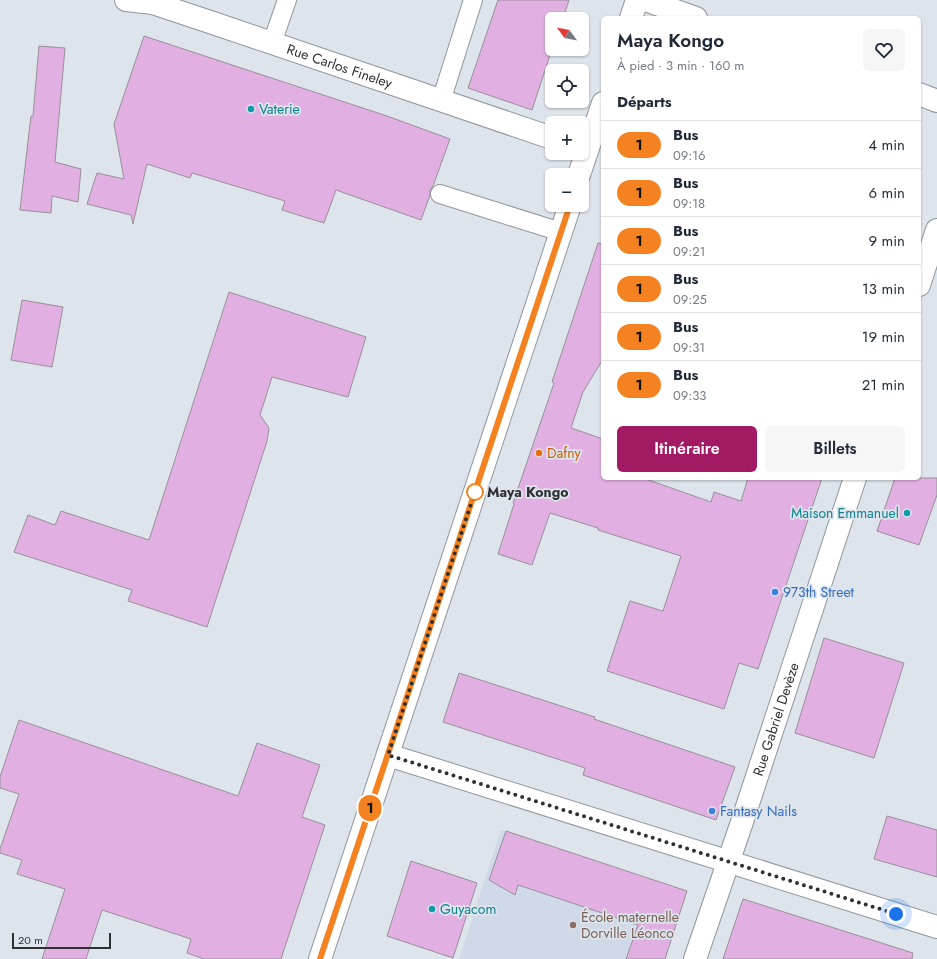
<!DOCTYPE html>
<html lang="fr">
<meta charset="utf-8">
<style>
:root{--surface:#fff;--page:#f6f6f7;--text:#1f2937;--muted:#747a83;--line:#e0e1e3;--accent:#a31a64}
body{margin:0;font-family:Jost,sans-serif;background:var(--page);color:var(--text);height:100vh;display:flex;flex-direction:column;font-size:15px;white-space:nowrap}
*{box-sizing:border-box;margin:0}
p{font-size:13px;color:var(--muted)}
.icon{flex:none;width:22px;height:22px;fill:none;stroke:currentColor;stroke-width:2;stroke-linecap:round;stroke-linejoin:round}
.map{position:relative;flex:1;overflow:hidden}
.drawer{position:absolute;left:601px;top:16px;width:320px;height:464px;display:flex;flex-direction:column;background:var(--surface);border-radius:6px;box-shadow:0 1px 3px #0004}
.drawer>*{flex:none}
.badge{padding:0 8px;border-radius:13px;font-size:14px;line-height:26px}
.needle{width:26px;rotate:302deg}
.controls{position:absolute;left:545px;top:12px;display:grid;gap:8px}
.controls a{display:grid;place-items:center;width:44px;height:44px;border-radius:6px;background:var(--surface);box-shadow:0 1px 3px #0004;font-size:20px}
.scale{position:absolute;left:12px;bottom:10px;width:99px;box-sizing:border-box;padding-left:4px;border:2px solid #2e3034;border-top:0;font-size:11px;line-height:14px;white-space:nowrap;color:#2e3034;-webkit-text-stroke:3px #dee4ec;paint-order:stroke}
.you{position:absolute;width:20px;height:20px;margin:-10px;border:3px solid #fff;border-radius:50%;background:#1a73e8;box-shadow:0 0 0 6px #1a73e833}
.map>.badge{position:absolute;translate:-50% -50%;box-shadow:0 0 0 2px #fff}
h2{padding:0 16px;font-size:15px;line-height:36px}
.round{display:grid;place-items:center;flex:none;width:42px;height:42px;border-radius:6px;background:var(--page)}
.overview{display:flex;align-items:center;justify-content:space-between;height:68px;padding:0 16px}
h1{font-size:19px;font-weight:600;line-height:30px}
.cta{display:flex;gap:8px;margin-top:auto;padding:8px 16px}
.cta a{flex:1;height:46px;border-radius:6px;background:var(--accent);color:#fff;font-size:16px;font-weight:600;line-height:46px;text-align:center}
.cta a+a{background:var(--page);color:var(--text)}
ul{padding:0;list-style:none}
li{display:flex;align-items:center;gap:12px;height:48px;padding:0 16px;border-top:1px solid var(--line)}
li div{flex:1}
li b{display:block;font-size:15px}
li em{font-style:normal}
li .badge{min-width:44px;font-weight:700;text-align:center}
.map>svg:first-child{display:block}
.built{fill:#cfd9e7}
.building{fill:#e2afe3;stroke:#979097}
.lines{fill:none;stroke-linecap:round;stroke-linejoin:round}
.service-casing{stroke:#8f959c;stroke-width:20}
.minor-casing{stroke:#8f959c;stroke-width:24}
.tertiary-casing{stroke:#8f959c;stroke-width:24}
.service{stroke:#fff;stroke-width:18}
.minor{stroke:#fff;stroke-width:22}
.tertiary{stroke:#fff;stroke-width:22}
.line-casing{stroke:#fff;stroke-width:9}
.line{stroke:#f58220;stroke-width:6}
.walk{stroke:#2e3034;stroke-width:4;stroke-dasharray:0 7.2}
.culture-dot{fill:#0f9aa8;stroke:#dee4ec;stroke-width:1.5}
.food-dot{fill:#e8710a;stroke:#dee4ec;stroke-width:1.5}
.stop-dot{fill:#fff;stroke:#f58220;stroke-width:2}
.shop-dot{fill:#3f7fe0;stroke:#dee4ec;stroke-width:1.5}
.education-dot{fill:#8d6e63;stroke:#dee4ec;stroke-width:1.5}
.labels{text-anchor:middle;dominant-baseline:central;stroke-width:3.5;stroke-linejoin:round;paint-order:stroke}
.street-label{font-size:14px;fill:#2e3034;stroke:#dee4ec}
.culture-label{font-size:14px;fill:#0d838f;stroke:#dee4ec;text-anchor:start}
.food-label{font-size:14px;fill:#c56008;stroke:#dee4ec;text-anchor:start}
.stop-label{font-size:14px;font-weight:bold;fill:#2e3034;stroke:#dee4ec;text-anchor:start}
.shop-label{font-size:14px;fill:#366cbe;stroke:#dee4ec;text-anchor:start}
.education-label{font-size:14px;fill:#785e54;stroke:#dee4ec;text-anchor:start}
</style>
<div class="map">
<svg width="937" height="959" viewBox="0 0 937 959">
<rect width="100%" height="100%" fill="#dee4ec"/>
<!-- built -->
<path class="built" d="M501 830 687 891 665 959H459Z"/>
<!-- building -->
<path class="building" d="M498 0H569L563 19H552V49L532 110 468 88Z
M144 36 387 116 450 139 433 186 430 190V195L421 220 336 190 324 223 282 210 285 201 192 173 190 178 147 164 133 224 131 215 87 204 97 173 124 179 114 124Z
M39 46 65 48 55 162 81 169 78 202 52 196 51 213 20 210 31 116H33Z
M598 243 603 244V359L583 392 571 428 603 439V478H643L711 502 714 492 741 501 748 478H822L758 669 739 663 724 709 607 671 630 601 663 611 681 556 598 530V528L550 513 532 565 498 554 514 504 513 503 554 383 552 382Z
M229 292 366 337 348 397 272 377 260 415 269 428 267 441 207 627 128 601 132 590 14 552 28 515 55 525 61 511 149 540Z
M22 300 63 307 52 367 11 360Z
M895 478H937V495L919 545 877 531Z
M824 638 904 663 874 758 795 733Z
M459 673 595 717 594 719 735 767 716 820 583 775 585 768 443 722Z
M19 720 238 796 257 743 320 765 302 817 325 825 281 959H204L187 953 191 939 102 910 86 959H42L65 889 17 874 22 860 0 853V849L19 794 0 788V777Z
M887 816 937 830V877L874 859Z
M506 831 687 891 665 959H626L638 925 518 885 515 895 489 880Z
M411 861 477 883 453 958 387 936Z
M743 899 913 953 912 959H723Z"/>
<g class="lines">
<!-- service casing -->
<g class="service-casing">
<path id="service" d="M272 43 287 0
M441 101 473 0
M440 194 561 232"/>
</g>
<!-- minor casing -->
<g class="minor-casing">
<g id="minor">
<path id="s1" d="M126 0 153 3 213 23 552 138"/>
<path d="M645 0 696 18"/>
<path d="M919 94 937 101"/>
<path d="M919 285 937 230"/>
<path d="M388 755 937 927"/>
<path id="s2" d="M695 959 742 822 855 478"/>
</g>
</g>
<!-- tertiary casing -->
<g class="tertiary-casing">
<path id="tertiary" d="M631 18 637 0
M579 175 603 103
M320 959 570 205"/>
</g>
<!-- service -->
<use href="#service" class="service"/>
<!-- minor -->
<use href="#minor" class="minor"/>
<!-- tertiary -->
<use href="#tertiary" class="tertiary"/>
</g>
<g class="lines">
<!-- line casing -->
<g class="line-casing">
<path id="line" d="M320 959 570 205"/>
</g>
<!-- line -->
<use href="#line" class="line"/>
<!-- walk -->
<path class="walk" d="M475 492 388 755 896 914"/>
</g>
<!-- markers -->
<g class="culture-dot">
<circle cx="251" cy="109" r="4"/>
<circle cx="907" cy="513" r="4"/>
<circle cx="432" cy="909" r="4"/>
</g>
<circle class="food-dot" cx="539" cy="453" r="4"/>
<circle class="stop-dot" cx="475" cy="492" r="8"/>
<g class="shop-dot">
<circle cx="775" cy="592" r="4"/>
<circle cx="712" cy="811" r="4"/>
</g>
<circle class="education-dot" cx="573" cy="925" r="4"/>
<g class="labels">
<!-- street labels -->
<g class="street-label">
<text stroke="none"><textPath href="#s1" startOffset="224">Rue Carlos Fineley</textPath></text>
<text stroke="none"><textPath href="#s2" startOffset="253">Rue Gabriel Devèze</textPath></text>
</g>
<!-- culture labels -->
<g class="culture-label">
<text x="259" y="109">Vaterie</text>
<text x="899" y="513" text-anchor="end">Maison Emmanuel</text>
<text x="440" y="909">Guyacom</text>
</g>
<!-- food labels -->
<g class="food-label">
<text x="547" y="453">Dafny</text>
</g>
<!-- stop labels -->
<g class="stop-label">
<text x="487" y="492">Maya Kongo</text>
</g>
<!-- shop labels -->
<g class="shop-label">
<text x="783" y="592">973th Street</text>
<text x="720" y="811">Fantasy Nails</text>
</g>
<!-- education labels -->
<g class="education-label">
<text x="581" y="917">École maternelle<tspan x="581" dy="16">Dorville Léonco</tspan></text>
</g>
</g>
</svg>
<div class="controls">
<a><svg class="needle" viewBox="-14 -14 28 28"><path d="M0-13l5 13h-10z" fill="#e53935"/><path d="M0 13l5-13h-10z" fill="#747a83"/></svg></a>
<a><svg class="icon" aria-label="locate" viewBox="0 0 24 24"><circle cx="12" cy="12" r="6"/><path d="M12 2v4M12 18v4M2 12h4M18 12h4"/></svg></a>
<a>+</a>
<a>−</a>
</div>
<div class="scale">20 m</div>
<div class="you" style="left:896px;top:914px"></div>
<b class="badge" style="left:370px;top:808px;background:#f58220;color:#111">1</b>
<section class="drawer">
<div class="overview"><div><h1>Maya Kongo</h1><p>À pied · 3 min · 160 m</p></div><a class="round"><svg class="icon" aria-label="heart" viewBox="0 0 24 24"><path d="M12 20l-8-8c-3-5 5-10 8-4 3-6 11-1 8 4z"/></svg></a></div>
<h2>Départs</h2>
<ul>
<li><span class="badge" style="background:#f58220;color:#111">1</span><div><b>Bus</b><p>09:16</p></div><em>4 min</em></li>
<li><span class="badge" style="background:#f58220;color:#111">1</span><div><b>Bus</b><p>09:18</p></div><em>6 min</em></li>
<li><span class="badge" style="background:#f58220;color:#111">1</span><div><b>Bus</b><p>09:21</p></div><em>9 min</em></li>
<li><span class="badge" style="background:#f58220;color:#111">1</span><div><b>Bus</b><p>09:25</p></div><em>13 min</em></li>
<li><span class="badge" style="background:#f58220;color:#111">1</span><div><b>Bus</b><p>09:31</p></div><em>19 min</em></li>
<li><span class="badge" style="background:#f58220;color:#111">1</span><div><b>Bus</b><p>09:33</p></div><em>21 min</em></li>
</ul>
<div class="cta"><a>Itinéraire</a><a>Billets</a></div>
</section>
</div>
